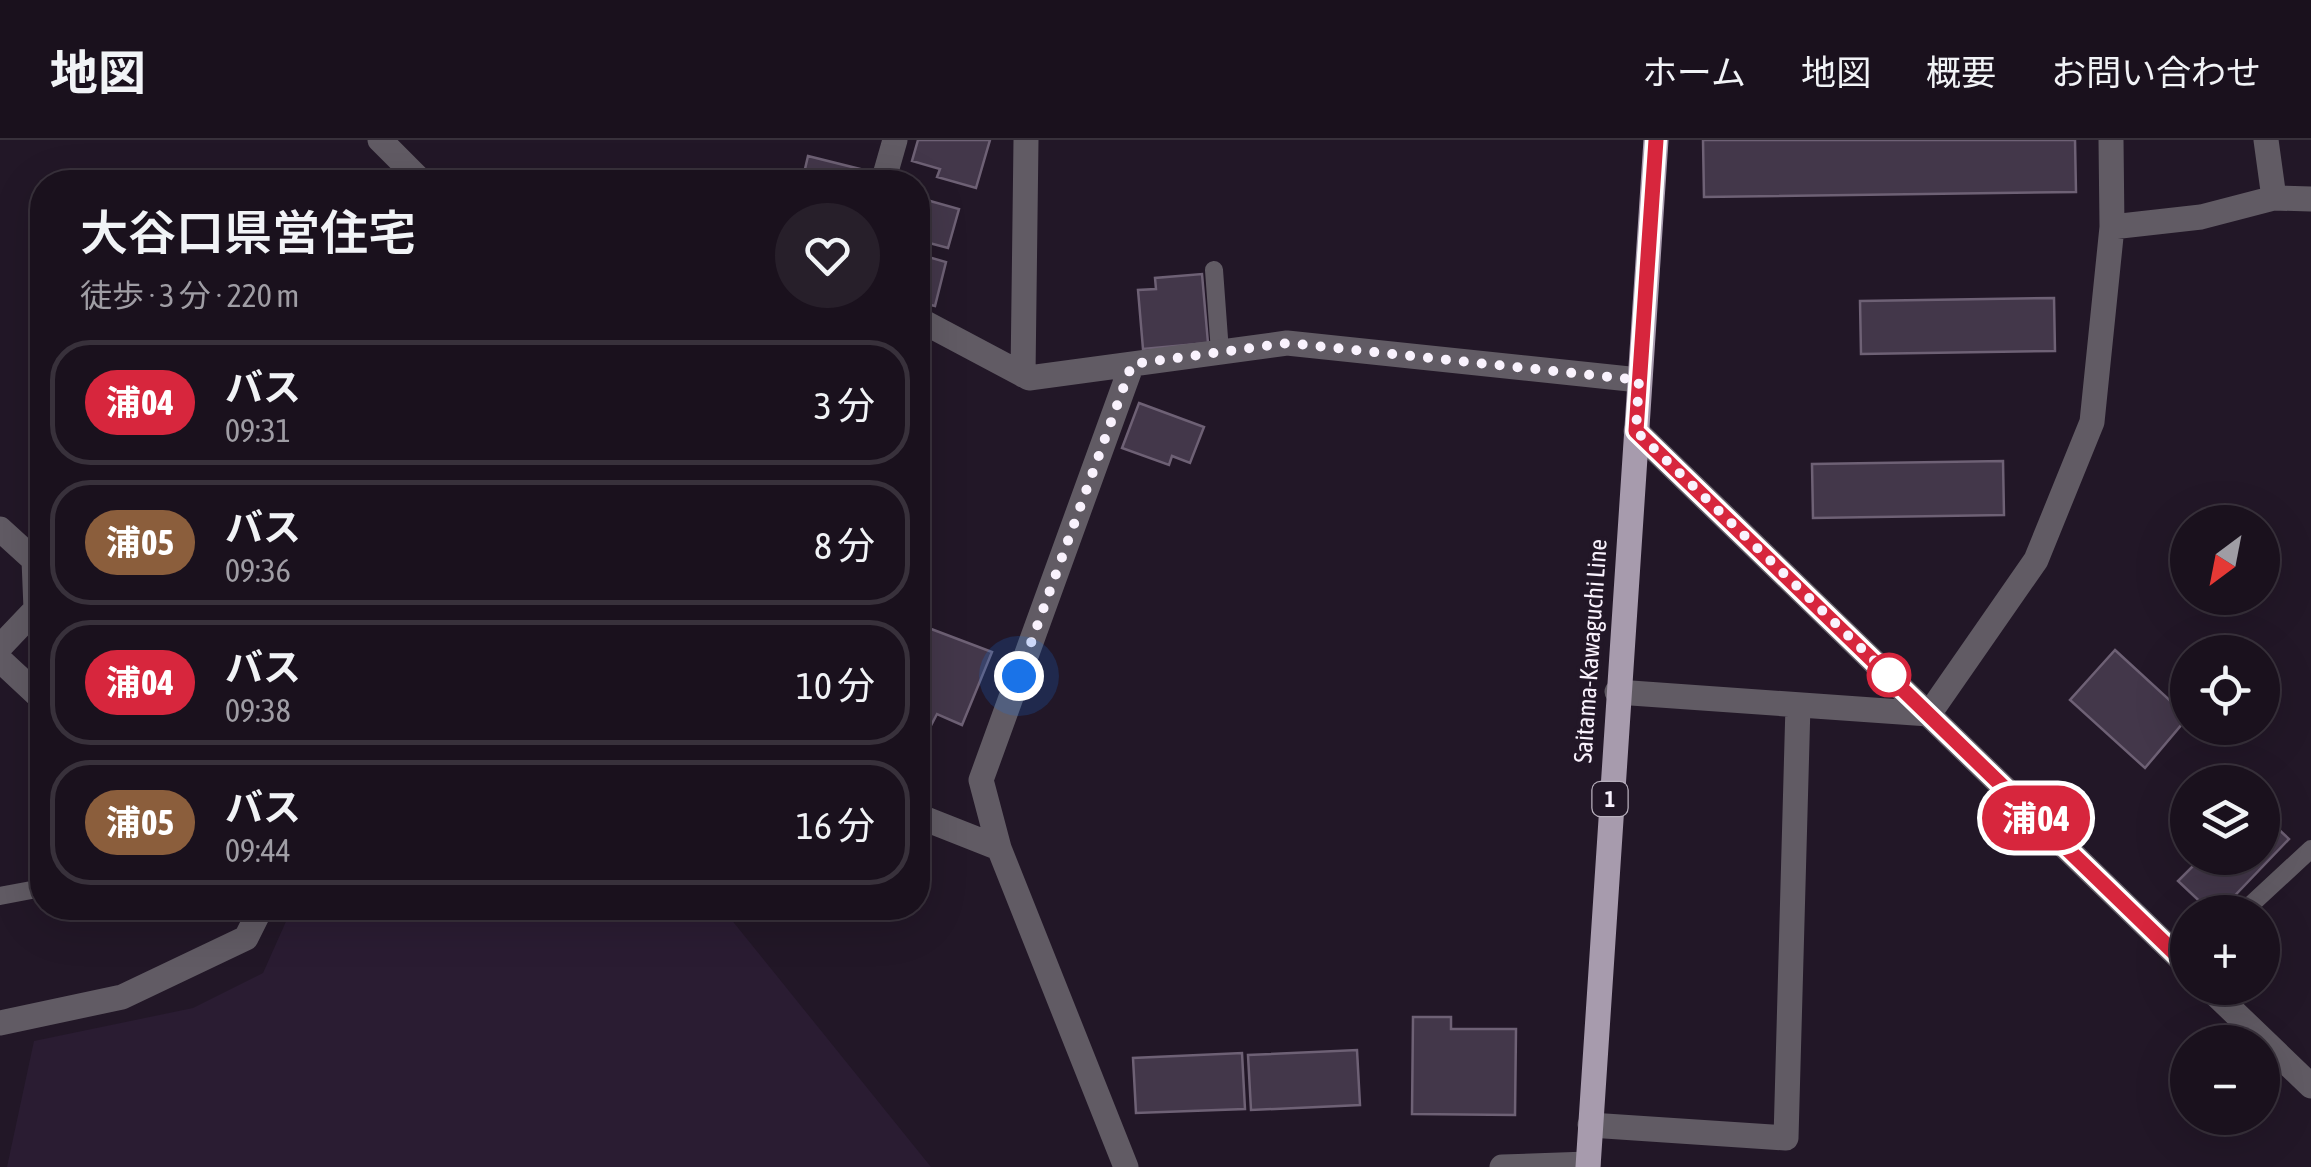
<!DOCTYPE html>
<html lang="ja">
<meta charset="utf-8">
<style>
:root{--surface:#1a111d;--page:#271f2a;--text:#f1f3f6;--muted:#9f9da4;--line:#38313b}
body{margin:0;font-family:"Asap Condensed","Noto Sans JP",sans-serif;background:var(--page);color:var(--text);height:100vh;display:flex;flex-direction:column;font-size:38px;white-space:nowrap}
*{box-sizing:border-box;margin:0}
p{font-size:32px;color:var(--muted)}
.icon{flex:none;width:55px;height:55px;fill:none;stroke:currentColor;stroke-width:2;stroke-linecap:round;stroke-linejoin:round}
.map{position:relative;flex:1;overflow:hidden}
.side{position:absolute;left:30px;top:30px;width:900px;height:750px;display:flex;flex-direction:column;background:var(--surface);border-radius:40px;box-shadow:0 10px 40px #0002,0 0 0 2px var(--line)}
.side>*{flex:none}
.badge{padding:0 20px;border-radius:32px;font-size:35px;line-height:65px}
.needle{width:65px;rotate:212deg}
.tools{position:absolute;left:2170px;top:365px;display:grid;gap:20px}
.tools a{display:grid;place-items:center;width:110px;height:110px;border-radius:50%;background:var(--surface);box-shadow:0 10px 40px #0002,0 0 0 2px var(--line);font-size:50px}
.you{position:absolute;width:50px;height:50px;margin:-25px;border:8px solid #fff;border-radius:50%;background:#1a73e8;box-shadow:0 0 0 15px #1a73e833}
.map>.badge{position:absolute;translate:-50% -50%;box-shadow:0 0 0 5px #fff}
.round{display:grid;place-items:center;flex:none;width:105px;height:105px;border-radius:52px;background:var(--page)}
.overview{display:flex;align-items:center;justify-content:space-between;height:170px;padding:0 50px}
h1{font-size:48px;font-weight:600;line-height:75px}
ul{padding:0;list-style:none}
li{display:flex;align-items:center;gap:30px;height:125px;margin:0 20px 15px;padding:0 30px;border:5px solid var(--line);border-radius:40px}
li div{flex:1}
li b{display:block;font-size:38px}
li em{font-style:normal}
li .badge{min-width:110px;font-weight:700;text-align:center}
header{display:flex;align-items:center;gap:60px;box-sizing:border-box;height:140px;padding:0 50px;background:var(--surface);border-bottom:2px solid var(--line)}
header strong{font-size:48px}
nav{display:flex;gap:55px;margin-inline-start:auto;font-size:35px}
.map>svg:first-child{display:block}
.built{fill:#2a1c32}
.building{fill:#43374a;stroke:#6e6175;stroke-width:2.5}
.lines{fill:none;stroke-linecap:round;stroke-linejoin:round}
.service{stroke:#615b64;stroke-width:18}
.minor{stroke:#615b64;stroke-width:25}
.tertiary{stroke:#615b64;stroke-width:25}
.primary{stroke:#a79bad;stroke-width:25}
.line-casing{stroke:#fff;stroke-width:22}
.line{stroke:#d7263d;stroke-width:15}
.walk{stroke:#f9f2fd;stroke-width:10;stroke-dasharray:0 18}
.stop-dot{fill:#fff;stroke:#d7263d;stroke-width:5}
.labels{text-anchor:middle;dominant-baseline:central;stroke-width:8;stroke-linejoin:round;paint-order:stroke}
.shield{fill:#221727;stroke:#b8b0bd;stroke-width:2.5}
.shield-label{font-size:22px;font-weight:bold;fill:#f9f2fd}
.street-label{font-size:25px;fill:#f9f2fd;stroke:#221727}
</style>
<header>
<strong>地図</strong>
<nav><a>ホーム</a><a>地図</a><a>概要</a><a>お問い合わせ</a></nav>
</header>
<div class="map">
<svg width="2311" height="1027" viewBox="0 0 2311 1027">
<rect width="100%" height="100%" fill="#221727"/>
<!-- built -->
<path class="built" d="M292 768H722L931 1027H7L34 901 193 868 263 833Z"/>
<!-- building -->
<path class="building" d="M918 0H990L976 48 937 37 940 29 912 21Z
M1703 0H2075L2076 52 1704 57Z
M808 16 860 29 857 42H802Z
M923 59 959 69 948 108 918 100V63Z
M918 114 946 122 935 166 918 162Z
M1202 134 1208 203 1143 209 1138 150 1156 149 1155 138Z
M2054 158 2055 211 1861 214 1860 161Z
M1139 263 1204 287 1190 323 1172 316 1169 325 1122 308Z
M2003 321 2004 375 1813 378 1812 324Z
M918 484 992 512 962 585 937 574 926 595 918 596Z
M2115 510 2188 577 2145 628 2070 560Z
M2262 674 2289 699 2219 772H2211L2178 741 2201 718H2262Z
M1413 877H1451V889H1516L1515 975 1412 974Z
M1357 910 1360 965 1251 970 1248 915Z
M1242 913 1245 969 1136 973 1133 918Z"/>
<g class="lines">
<!-- service -->
<path class="service" d="M1214 130 1220 212
M0 756 42 748
M2243 772 2311 709"/>
<!-- minor -->
<path class="minor" d="M380 0 422 42
M883 42 895 0
M2274 58 2311 59
M2112 87 2201 77 2274 58 2266 0
M918 179 1029 238 1287 203 1639 240
M1023 235 1026 0
M0 389 34 420 36 469 0 507
M0 520 42 559
M1617 552 1929 574 2036 420 2092 282 2112 87 2111 0
M918 676 999 708 1126 1027
M999 708 981 640 1132 224
M0 883 122 857 246 798 261 768
M1590 985 1786 998 1798 565
M1502 1027 1588 1024"/>
<!-- tertiary -->
<path class="tertiary" d="M1636 291 2188 826
M2209 848 2311 946"/>
<!-- primary -->
<path class="primary" d="M1588 1027 1656 0"/>
</g>
<g class="lines">
<!-- line casing -->
<g class="line-casing">
<path id="line" d="M1656 0 1636 291 2188 826"/>
</g>
<!-- line -->
<use href="#line" class="line"/>
<!-- walk -->
<path class="walk" d="M1019 536 1132 224 1288 203 1639 240 1636 291 1889 535"/>
</g>
<!-- markers -->
<circle class="stop-dot" cx="1889" cy="535" r="20"/>
<g class="labels">
<!-- shield labels -->
<rect class="shield" x="1592.5" y="642" width="35" height="34" rx="8"/>
<g class="shield-label">
<text x="1610" y="659">1</text>
</g>
<!-- street labels -->
<g class="street-label">
<text transform="translate(1590 511) rotate(-86)">Saitama-Kawaguchi Line</text>
</g>
</g>
</svg>
<div class="tools">
<a><svg class="needle" viewBox="-14 -14 28 28"><path d="M0-13l5 13h-10z" fill="#e53935"/><path d="M0 13l5-13h-10z" fill="#9f9da4"/></svg></a>
<a><svg class="icon" aria-label="locate" viewBox="0 0 24 24"><circle cx="12" cy="12" r="6"/><path d="M12 2v4M12 18v4M2 12h4M18 12h4"/></svg></a>
<a><svg class="icon" aria-label="layers" viewBox="0 0 24 24"><path d="M12 4l9 5-9 5-9-5zM3 14l9 5 9-5"/></svg></a>
<a>+</a>
<a>−</a>
</div>
<div class="you" style="left:1019px;top:536px"></div>
<b class="badge" style="left:2036px;top:678px;background:#d7263d;color:#fff">浦04</b>
<section class="side">
<div class="overview"><div><h1>大谷口県営住宅</h1><p>徒歩 · 3 分 · 220 m</p></div><a class="round"><svg class="icon" aria-label="heart" viewBox="0 0 24 24"><path d="M12 20l-8-8c-3-5 5-10 8-4 3-6 11-1 8 4z"/></svg></a></div>
<ul>
<li><span class="badge" style="background:#d7263d;color:#fff">浦04</span><div><b>バス</b><p>09:31</p></div><em>3 分</em></li>
<li><span class="badge" style="background:#8b5e3c;color:#fff">浦05</span><div><b>バス</b><p>09:36</p></div><em>8 分</em></li>
<li><span class="badge" style="background:#d7263d;color:#fff">浦04</span><div><b>バス</b><p>09:38</p></div><em>10 分</em></li>
<li><span class="badge" style="background:#8b5e3c;color:#fff">浦05</span><div><b>バス</b><p>09:44</p></div><em>16 分</em></li>
</ul>
</section>
</div>
